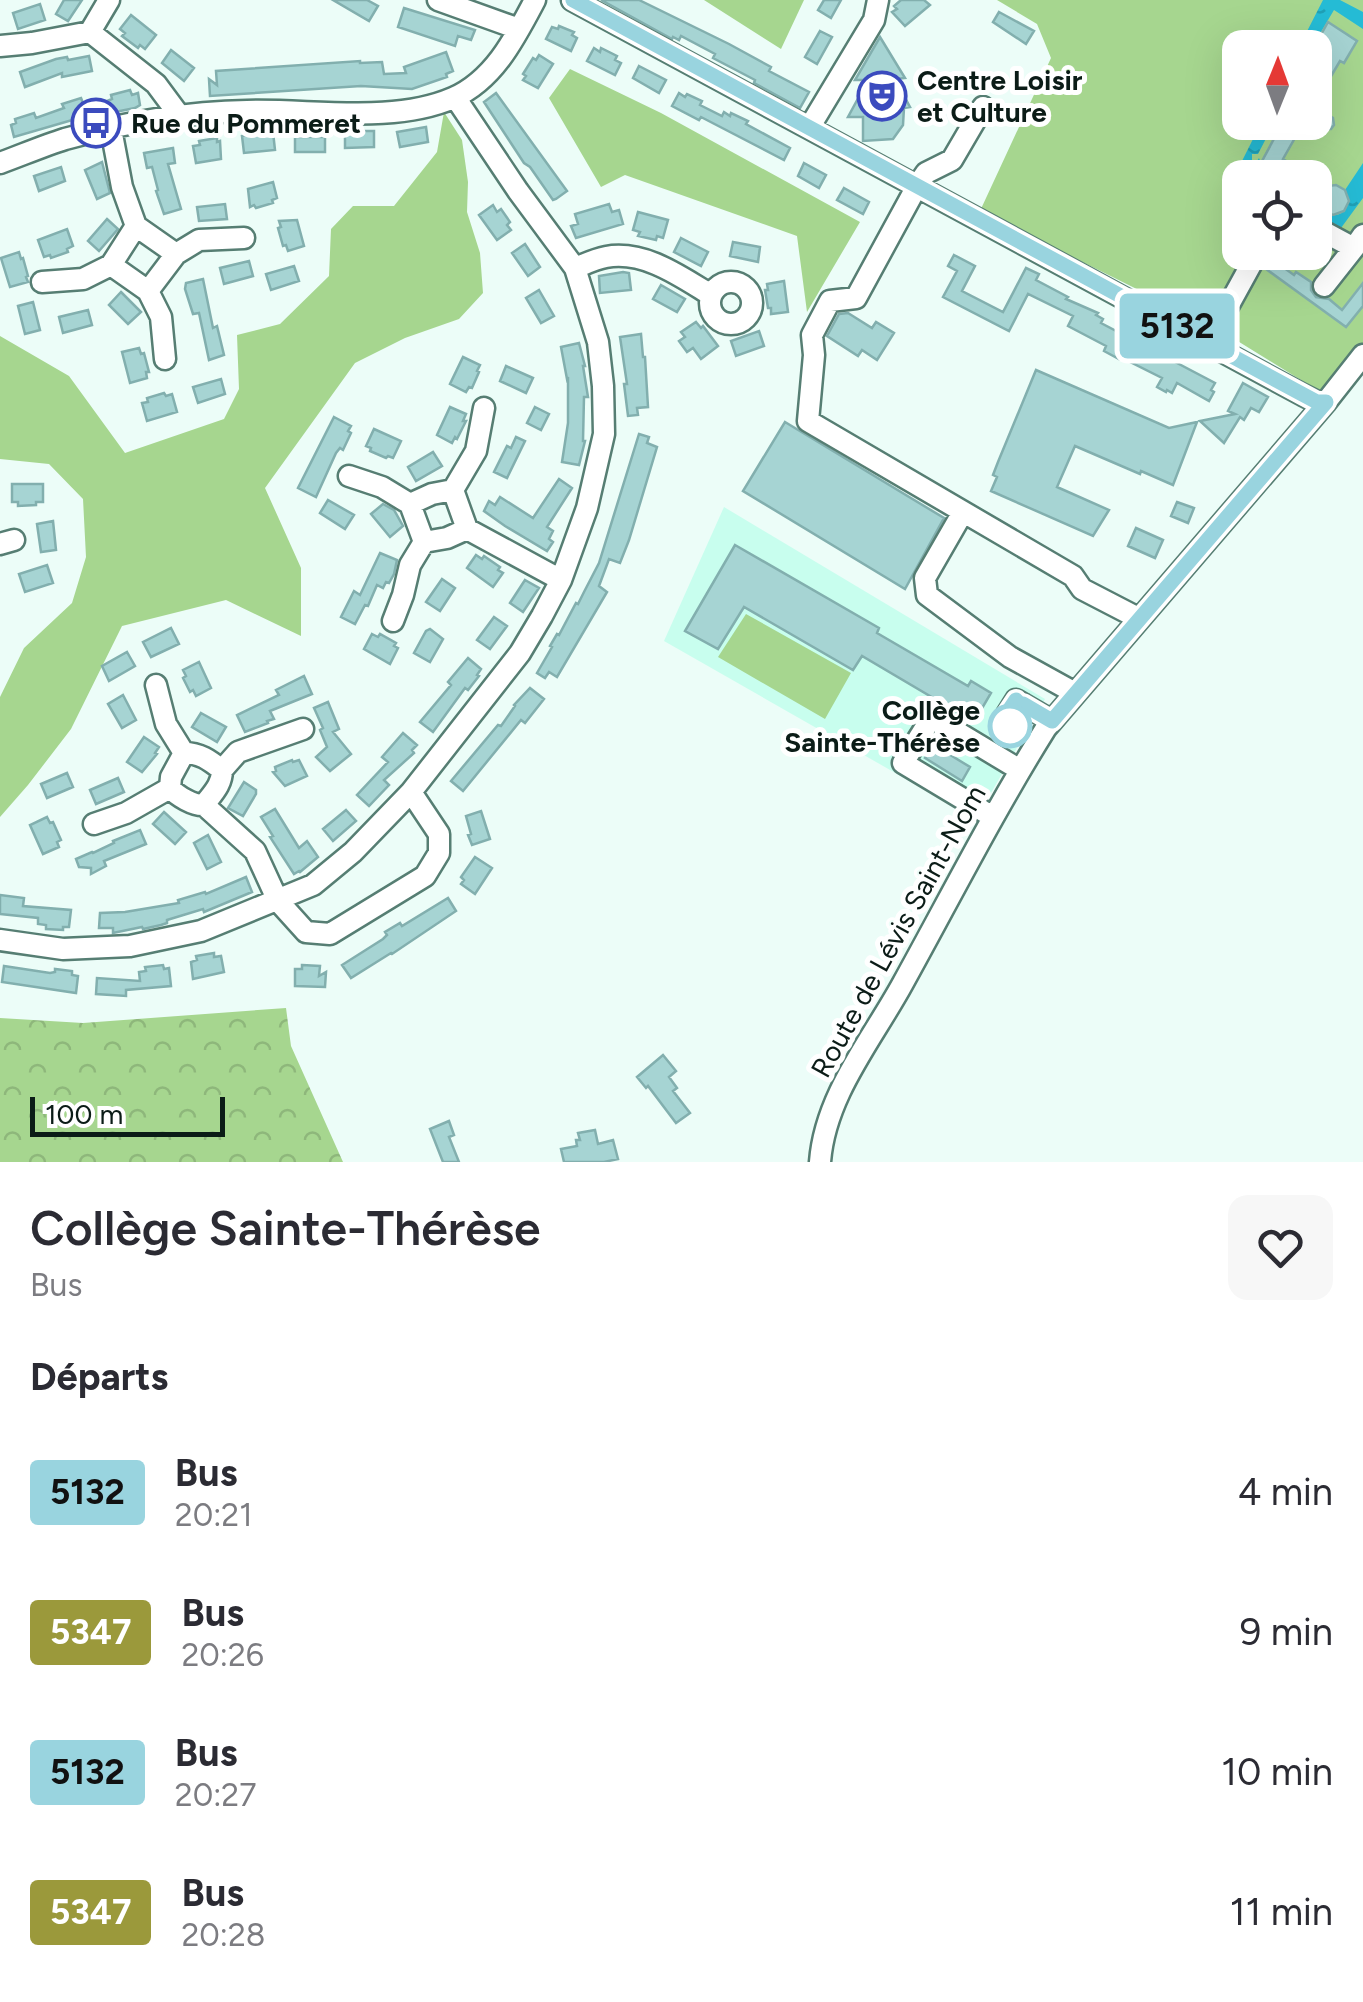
<!DOCTYPE html>
<html lang="fr">
<meta charset="utf-8">
<style>
:root{--surface:#fff;--page:#f7f7f7;--text:#2b2b33;--muted:#7c7c81}
body{margin:0;font-family:Figtree,sans-serif;background:var(--page);color:var(--text);height:100vh;display:flex;flex-direction:column;font-size:38px;white-space:nowrap}
*{box-sizing:border-box;margin:0}
p{font-size:32px;color:var(--muted)}
.icon{flex:none;width:55px;height:55px;fill:none;stroke:currentColor;stroke-width:2;stroke-linecap:round;stroke-linejoin:round}
.map{position:relative;height:1162px;overflow:hidden}
.side{display:flex;flex-direction:column;background:var(--surface);flex:1}
.side>*{flex:none}
.badge{padding:0 20px;border-radius:8px;font-size:35px;line-height:65px}
.needle{width:65px;rotate:1deg}
.fabs{position:absolute;left:1222px;top:30px;display:grid;gap:20px}
.fabs a{display:grid;place-items:center;width:110px;height:110px;border-radius:20px;background:var(--surface);box-shadow:0 10px 40px #0002;font-size:50px}
.scale{position:absolute;left:30px;bottom:25px;width:195px;box-sizing:border-box;padding-left:10px;border:5px solid #0b1c17;border-top:0;font-size:28px;line-height:35px;white-space:nowrap;color:#0b1c17;-webkit-text-stroke:8px #fff;paint-order:stroke}
.map>.badge{position:absolute;translate:-50% -50%;box-shadow:0 0 0 5px #fff}
h2{padding:0 30px;font-size:38px;line-height:90px}
.round{display:grid;place-items:center;flex:none;width:105px;height:105px;border-radius:20px;background:var(--page)}
.overview{display:flex;align-items:center;justify-content:space-between;height:170px;padding:0 30px}
h1{font-size:48px;font-weight:600;line-height:75px}
ul{padding:0;list-style:none}
li{display:flex;align-items:center;gap:30px;height:140px;padding:0 30px}
li div{flex:1}
li b{display:block;font-size:38px}
li em{font-style:normal}
li .badge{min-width:110px;font-weight:700;text-align:center}
.map>svg:first-child{display:block}
.built{fill:#c8feee}
.forest{fill:url(#forest-crowns)}
.green{fill:#a6d68f;fill-rule:evenodd}
.water{fill:url(#water-ripples)}
.building{fill:#a6d4d3;stroke:#82afae;stroke-width:2.5}
.lines{fill:none;stroke-linecap:round;stroke-linejoin:round}
.minor-casing{stroke:#567e73;stroke-width:25}
.minor{stroke:#fff;stroke-width:20}
.line-casing{stroke:#fff;stroke-width:22}
.line{stroke:#99d4df;stroke-width:15}
.stop-dot{fill:#fff;stroke:#99d4df;stroke-width:5}
.labels{text-anchor:middle;dominant-baseline:central;stroke-width:10;stroke-linejoin:round;paint-order:stroke}
.poi-label{font-size:28px;font-weight:bold;fill:#0b1c17;stroke:#fff;text-anchor:start}
.stop-label{font-size:28px;font-weight:bold;fill:#0b1c17;stroke:#fff;text-anchor:end}
.street-label{font-size:28px;fill:#0b1c17;stroke:#fff}
</style>
<div class="map">
<svg width="1363" height="1162" viewBox="0 0 1363 1162">
<defs>
<pattern id="forest-crowns" width="20" height="18" patternUnits="userSpaceOnUse" patternTransform="scale(2.5)"><rect width="20" height="18" fill="#a6d68f"/><path d="M2 6a3 3 0 1 1 6 0M12 15a3 3 0 1 1 6 0" fill="none" stroke="#8eb77b"/></pattern>
<pattern id="water-ripples" width="26" height="14" patternUnits="userSpaceOnUse" patternTransform="scale(2.5)"><rect width="26" height="14" fill="#25bbd5"/><path d="M2 4q2-2 4 0t4 0M15 11q2-2 4 0t4 0" fill="none" stroke="#20a0b6"/></pattern>
</defs>
<rect width="100%" height="100%" fill="#ecfdf8"/>
<!-- built -->
<path class="built" d="M724 507 1045 699 976 819 664 641Z"/>
<!-- forest -->
<path class="forest" d="M286 1008 291 1046 343 1162H0V1018L83 1023Z"/>
<!-- green -->
<path class="green" d="M704 0H804L781 49Z
M997 0H1363V345L1322 393 1223 332 980 211 1051 58 1037 24ZM1240 48H1315V122H1240ZM1240 178H1315V252H1240Z
M570 69 661 113 860 222 807 312 797 236 625 175 601 187 549 98Z
M444 112 462 140 468 182 467 212 480 253 483 293 459 319 405 338 355 363 265 488 301 568V636L226 600 122 626 71 729 28 785 0 817V697L24 648 72 603 86 557 83 499 49 464 0 459V336L69 376 125 453 224 419 239 389 237 335 280 324 329 276 331 229 353 206H394L437 152Z
M746 614 851 673 825 719 718 657Z"/>
<!-- water -->
<path class="water" d="M1323 0H1340L1363 12V29L1334 10 1312 47H1299Z
M1261 123H1274L1258 154H1252V160L1257 161 1259 158 1261 163 1286 177H1253L1238 169Z
M1363 163V198L1341 228 1315 213V195L1318 197C1322 226 1356 218 1345 190Z"/>
<!-- building -->
<path class="building" d="M64 0H82L68 21 56 14Z
M333 0H367L378 6 369 21Z
M601 0H639L729 44 771 67 769 71 809 92 800 108 754 83 755 80 713 58 715 54 681 36 679 40 673 37 672 39Z
M824 0H841L831 18 818 10Z
M901 0H924L930 5 905 26 892 12 897 9 894 6Z
M40 4 45 20 18 29 13 13Z
M404 8 475 30 471 40 458 36 455 46 398 27Z
M999 12 1034 31 1026 44 993 22Z
M131 15 156 35 145 49 140 45 138 48 122 36 125 33 120 29Z
M1328 22 1357 41 1344 63 1340 61 1324 88 1328 91 1318 108 1333 118 1334 125 1331 129H1325L1315 123V66L1325 47 1317 42Z
M559 26 574 32 572 35 577 38 571 51 546 39 552 27 558 29Z
M820 31 832 37 817 64 805 57Z
M880 37 905 78 895 79 910 107 904 108 903 125 893 139 863 141V117H848L868 80H855Z
M594 48 600 52 601 48 617 56 615 60 621 63 615 75 587 61Z
M171 50 194 68 184 81 162 63Z
M446 52 453 71 446 74 447 77 412 89 361 86 210 96 209 79 217 85 216 71 360 61V63L382 62 384 74 406 73 404 67Z
M539 55 553 64 538 88 523 80 526 76 523 74 533 58 536 60Z
M89 56 92 71 62 77V73L25 87 20 72 56 59 67 57 68 60Z
M639 66 666 80 659 93 633 78Z
M130 90 132 95 138 93 140 105 135 108 110 113 107 101 112 99 111 95Z
M496 93 567 191 556 199 553 200 530 167 524 163 484 102Z
M679 93 685 97 687 94 702 101 700 105 722 116 724 112 730 116 731 113 748 121 746 124 790 148 784 160 701 117 699 120 672 106Z
M81 98 83 103 89 101 92 112 86 114V116L14 137 11 125 16 123 15 119 34 113 36 118 64 108 62 104Z
M1283 122H1304L1283 159 1314 178H1286L1261 163Z
M426 127 428 142 400 147 397 132Z
M267 129V133L273 132 275 150 244 153 242 136 248 135V131Z
M345 131H374V147L345 148Z
M295 137H325V152H295Z
M217 138V142L220 141 221 159 196 163 193 146 200 145 199 141Z
M173 148 175 163 168 164 181 209 164 214 156 191 158 190 152 167 147 168 144 153Z
M102 162 110 193 97 199 85 170Z
M804 163 826 175 819 188 798 176Z
M61 167 65 181 39 191 34 176Z
M1315 178 1328 186 1336 185 1345 190 1349 201 1344 211 1333 215 1321 210 1318 196 1315 195Z
M273 182 277 198 272 200 273 203 256 208 254 205 250 207 248 189Z
M844 188 869 202 863 214 837 200Z
M225 204 227 219 199 221 197 207Z
M609 204 612 212 619 210 623 224 576 238 571 226 578 224 575 214Z
M493 205 497 212 501 209 510 222 507 225 511 230 497 240 479 215Z
M638 212 668 220 663 238 657 236 656 240 638 236 640 232 633 230Z
M107 219 118 229 99 251 88 241Z
M297 220 304 246 288 251 286 245 283 246 278 228 281 227 279 221Z
M67 229 73 246 67 249 68 252 51 258 50 255 44 257 38 240Z
M681 238 708 252 701 266 674 252Z
M733 242 760 247 758 262 730 256Z
M525 244 540 267 528 276 512 253Z
M19 252 21 259 23 258 28 276 26 277 28 282 10 287 1 258Z
M954 255 975 266 962 291 1003 312 1026 268 1039 274 1036 280 1068 297 1066 299 1098 313 1096 315 1103 319 1101 323 1215 383 1211 390 1214 392 1209 401 1177 383 1172 393 1167 390 1166 392 1157 387 1162 378 1120 357 1119 359 1104 351 1106 346 1068 326 1073 316 1028 294 1009 331 943 297 957 271 948 266Z
M1273 260 1294 275 1296 272 1311 282V290L1316 297 1329 299 1342 310 1363 283V306L1346 327 1266 269Z
M249 261 253 276 224 284 220 268Z
M294 266 299 281 271 290 266 274Z
M623 272 629 273 631 290 600 293 599 276Z
M203 279 213 328 217 326 224 355 209 360 199 313 193 314 185 289 186 283Z
M784 281 788 312 771 314V308H768L765 290H768L767 284Z
M661 285 685 299 677 312 653 299Z
M539 290 554 316 541 323 526 298Z
M121 292 141 312 128 324 109 305Z
M33 302 40 330 25 334 18 306Z
M88 310 92 325 63 333 59 317Z
M848 313 872 328 876 322 894 333 877 360 862 350 858 356 827 336 839 314Z
M696 322 701 328 703 326 718 346 701 359 693 348 687 352 679 341 685 337 681 332Z
M759 331 764 346 736 356 731 341Z
M641 334 643 357H645L648 407 637 408 638 415 628 416 624 384H627L620 337Z
M579 343 585 366H583L588 397H584L583 441H585L579 465 562 462 568 423V377L567 379 561 347Z
M139 348 141 354 144 353 149 372H146L147 378 130 383 122 352Z
M463 357 480 365 477 371 479 372 472 388 469 387 466 392 450 384Z
M506 366 533 378 526 393 500 381Z
M1036 370 1169 428 1197 422 1173 485 1141 471 1140 474 1075 446 1057 487 1109 510 1093 536 991 491 997 477 993 475 998 462Z
M221 379 225 394 198 403 193 387Z
M1243 383 1268 397 1259 412 1251 408 1244 420 1240 417 1224 443 1200 421 1235 414 1228 411Z
M164 393 166 396 172 394 177 412 147 421 142 403 148 402 147 398Z
M450 407 466 414 463 421H466L457 439 455 437 452 443 437 435Z
M535 407 549 414 541 430 527 423Z
M334 417 351 426 348 431 351 433 343 450 340 448 336 453 316 497 298 488Z
M785 422 944 518 905 589 743 491Z
M374 429 401 441 393 458 388 456 386 458 370 451 371 448 366 446Z
M639 434 649 437 647 443 657 447 629 540 620 563 609 559 599 586 607 592 557 677 549 672 545 678 537 673 552 647 550 646 557 634 559 635 576 603 578 604 584 592 599 563Z
M516 437 525 441 507 478 494 472 507 446 511 448Z
M433 452 442 466 416 481 408 467Z
M559 479 572 488 547 527 553 531 549 539 553 542 547 551 505 526 484 511 489 501 495 505 500 497 533 518Z
M12 484H43V502H36V505L18 506V502H12Z
M328 500 354 515 345 529 320 513Z
M1177 502 1194 508 1188 523 1171 516Z
M383 504 394 510 403 526 390 537 371 514Z
M53 521 56 550 41 552 37 524Z
M1136 528 1163 540 1155 558 1128 546Z
M735 545 879 628 877 633 968 686 971 681 991 693 974 722 862 656 853 670 744 607 718 649 685 631Z
M380 553 397 560 394 574 389 583 386 582 383 588 377 585 368 606 365 605 355 624 341 617 354 591 360 595Z
M476 555 482 559 484 556 500 567 498 570 503 573 493 587 467 568Z
M47 565 53 583 25 592 19 574Z
M442 579 455 588 440 611 426 602Z
M525 580 539 588 523 612 510 603Z
M494 617 507 626 490 649 477 640Z
M171 628 179 644 151 657 143 642Z
M430 629 443 639 430 662 414 653 426 631Z
M372 634 378 637 380 634 396 643 394 646 398 648 390 664 364 649Z
M127 652 135 666 109 681 102 666Z
M468 658 481 669 477 675 479 676 468 690 465 688 433 732 420 722 451 685 448 682Z
M199 662 211 688 196 696 193 690 190 692 183 678 186 676 183 670Z
M304 676 312 694 270 711 274 719 267 721 268 723 245 732 237 715 279 695 276 690Z
M530 688 544 699 525 723 521 720 463 791 451 781 498 725 501 726 515 706 514 705Z
M123 695 136 720 122 728 108 704Z
M328 702 339 729 333 732 351 754 330 771 316 757 327 747 320 730 323 728 314 708Z
M201 713 226 727 217 742 192 727Z
M403 733 417 745 412 750 414 753 384 780 389 785 369 806 357 795 388 762 382 757Z
M144 737 159 747 155 753 157 754 142 772 127 762Z
M934 745 970 767 962 781 925 758Z
M292 760 293 762 299 760 307 776 285 786 273 772 276 771 275 767Z
M67 773 73 787 47 798 41 784Z
M118 778 124 792 96 804 90 790Z
M244 782 256 790V794L243 816 228 808Z
M275 809 299 848 307 841 318 857 300 872 299 871 294 874 270 837 273 836 261 817Z
M346 810 356 821 333 841 323 829Z
M481 811 490 839 472 845 468 835 471 834 466 816Z
M164 812 186 832 175 844 153 824Z
M47 817 50 823 53 822 61 840 57 842 59 847 43 854 30 825Z
M140 830 146 844 104 861 106 866 91 874V868L79 867 76 859 92 852 93 853 114 843 113 841Z
M208 835 221 862 207 869 194 843Z
M475 857 492 868 475 894 461 884 464 880 461 877Z
M246 877 252 892 204 912 203 909 167 920V923L161 925 143 929 142 927 113 933V928H99L100 913 125 912 179 903 178 900 205 892 206 894Z
M0 895 24 898 23 906 71 910 69 927H63V930L46 929V925L38 924V918L0 914Z
M448 898 456 911 392 954 391 953 351 978 342 965 383 939 387 935 385 932 400 923 402 926Z
M214 953V957L221 956 224 972 193 979 191 962 197 960 196 956Z
M163 965 164 969 169 968 171 986 126 990V996L96 994 97 978 140 981 139 972 146 971 145 967Z
M302 965 320 966 319 976 326 972 325 987 295 986V969H302Z
M4 966 50 973 55 972V969L72 971V975L78 976 76 993 2 982Z
M663 1055 676 1071 669 1077 677 1088 673 1091 690 1113 676 1123 648 1086 646 1088 637 1077Z
M449 1121 454 1135 449 1137 459 1162H443L430 1129Z
M595 1130 598 1144 613 1140 618 1159 604 1162H564L561 1149 577 1146 576 1140H580L578 1133Z"/>
<g class="lines">
<!-- minor casing -->
<g class="minor-casing">
<path id="minor" d="M438 0 519 29
M572 0 1303 395 1317 402H1326
M90 32 109 0
M0 46 32 43 90 32 156 84 179 115
M983 107 952 160 926 173 917 186 856 298 830 301 812 335 814 355 808 421 1073 576 1082 589 1138 618
M809 128 874 20 878 0
M111 129 122 187 136 226 176 254
M0 163C22 155 43 146 65 139 123 123 187 112 247 111 312 109 393 124 453 98 494 80 515 38 535 0
M1315 227 1354 248 1363 235
M111 265 148 291 161 317 165 359
M575 268C585 264 595 259 606 257 644 250 680 276 711 295
M710 303a21 21 0 1 1 42 0a21 21 0 1 1-42 0Z
M42 282 83 279 111 265 136 226
M1324 286 1354 248
M148 291 176 254 199 240 244 238
M1208 343 1258 252
M349 476 382 487 410 504 424 542 447 538 467 529 453 490 432 494 410 504
M453 490 476 451 484 408
M963 512 925 578 927 595 1010 657 1075 693
M467 529 561 580
M0 544 14 540
M393 621 403 595 410 565 424 542
M156 685 166 724 184 753
M1023 704 1008 729 1001 724 1016 700 1052 721
M222 770 238 752 303 729
M170 788C177 796 194 806 204 805 213 793 222 785 222 770 209 760 200 753 184 753
M170 788 171 777 184 753
M204 805 255 851 278 901 306 932 330 934 425 876 439 853V834L411 792
M993 817 903 763 932 717 1020 770
M94 824 126 813 170 788
M0 940 63 949 130 946 201 931 313 885 353 852 411 792 520 653 542 616 561 580 587 508 604 434 603 386 598 342 575 268 518 191 455 97
M820 1162C825 1095 872 1040 903 983 950 898 994 811 1046 728L1326 402 1363 355"/>
</g>
<!-- minor -->
<use href="#minor" class="minor"/>
</g>
<g class="lines">
<!-- line casing -->
<g class="line-casing">
<path id="line" d="M573 0 1302 394 1317 402H1326L1052 721 1023 704 1008 729 1000 724 1016 700"/>
</g>
<!-- line -->
<use href="#line" class="line"/>
</g>
<!-- icons -->
<defs>
<g id="theatre-ring" transform="scale(2.5)"><circle r="9.5" fill="#fff" stroke="#3b4bbe" stroke-width="1.5"/><path d="M-5-5.5Q0-4 5-5.5V0Q5 5 0 6Q-5 5-5 0ZM-3.3-2.5H-1v1.5H-3.3ZM1-2.5H3.3v1.5H1ZM-2.8 1Q0 5.5 2.8 1Z" fill="#3b4bbe"/></g>
<g id="bus-ring" transform="scale(2.5)"><circle r="9.5" fill="#fff" stroke="#3b4bbe" stroke-width="1.5"/><path d="M-5-6H5V4H4V6H2V4H-2V6H-4V4H-5ZM-3.5-4V0h7V-4ZM-3.5 1.2v1.5H-2V1.2ZM2 1.2v1.5H3.5V1.2Z" fill="#3b4bbe"/></g>
</defs>
<g fill-rule="evenodd">
<use href="#theatre-ring" x="882" y="96"/>
<use href="#bus-ring" x="96" y="123"/>
</g>
<!-- markers -->
<circle class="stop-dot" cx="1010" cy="726" r="20"/>
<g class="labels">
<!-- poi labels -->
<g class="poi-label">
<text x="917" y="80">Centre Loisir<tspan x="917" dy="32">et Culture</tspan></text>
<text x="131" y="123">Rue du Pommeret</text>
</g>
<!-- stop labels -->
<g class="stop-label">
<text x="980" y="710">Collège<tspan x="980" dy="32">Sainte-Thérèse</tspan></text>
</g>
<!-- street labels -->
<g class="street-label">
<text transform="translate(898 931) rotate(-61)">Route de Lévis Saint-Nom</text>
</g>
</g>
</svg>
<div class="fabs">
<a><svg class="needle" viewBox="-14 -14 28 28"><path d="M0-13l5 13h-10z" fill="#e53935"/><path d="M0 13l5-13h-10z" fill="#7c7c81"/></svg></a>
<a><svg class="icon" aria-label="locate" viewBox="0 0 24 24"><circle cx="12" cy="12" r="6"/><path d="M12 2v4M12 18v4M2 12h4M18 12h4"/></svg></a>
</div>
<div class="scale">100 m</div>
<b class="badge" style="left:1177px;top:326px;background:#99d4df;color:#111">5132</b>
</div>
<section class="side">
<div class="overview"><div><h1>Collège Sainte-Thérèse</h1><p>Bus</p></div><a class="round"><svg class="icon" aria-label="heart" viewBox="0 0 24 24"><path d="M12 20l-8-8c-3-5 5-10 8-4 3-6 11-1 8 4z"/></svg></a></div>
<h2>Départs</h2>
<ul>
<li><span class="badge" style="background:#99d4df;color:#111">5132</span><div><b>Bus</b><p>20:21</p></div><em>4 min</em></li>
<li><span class="badge" style="background:#9b993b;color:#fff">5347</span><div><b>Bus</b><p>20:26</p></div><em>9 min</em></li>
<li><span class="badge" style="background:#99d4df;color:#111">5132</span><div><b>Bus</b><p>20:27</p></div><em>10 min</em></li>
<li><span class="badge" style="background:#9b993b;color:#fff">5347</span><div><b>Bus</b><p>20:28</p></div><em>11 min</em></li>
</ul>
</section>
